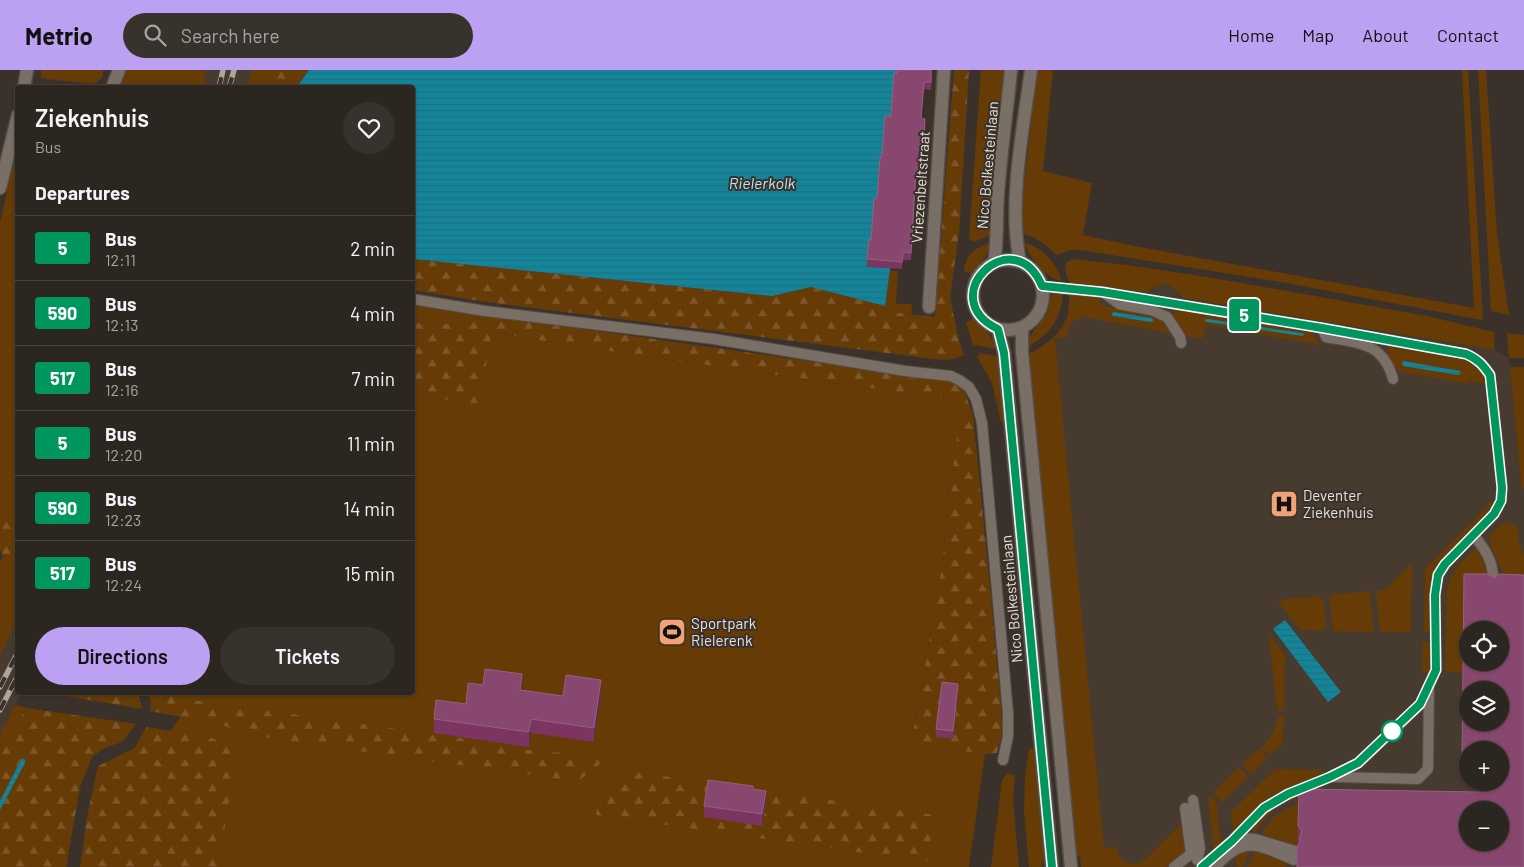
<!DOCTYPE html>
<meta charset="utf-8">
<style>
:root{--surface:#2c2620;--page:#38322d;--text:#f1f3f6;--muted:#a6a5a5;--line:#48433e;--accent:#bca0f2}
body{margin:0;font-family:Barlow,sans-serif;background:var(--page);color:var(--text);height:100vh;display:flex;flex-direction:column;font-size:19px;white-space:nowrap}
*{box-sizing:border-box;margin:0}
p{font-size:16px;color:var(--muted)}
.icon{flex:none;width:28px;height:28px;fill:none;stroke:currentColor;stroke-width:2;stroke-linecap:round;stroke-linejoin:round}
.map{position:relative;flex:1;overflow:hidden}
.drawer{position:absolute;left:15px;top:15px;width:400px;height:610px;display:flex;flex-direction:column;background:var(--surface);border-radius:5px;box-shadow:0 1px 4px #0004,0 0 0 1px var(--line)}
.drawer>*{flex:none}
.badge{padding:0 10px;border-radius:4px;font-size:18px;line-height:32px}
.buttons{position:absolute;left:1459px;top:551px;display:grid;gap:10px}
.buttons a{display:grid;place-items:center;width:50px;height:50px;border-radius:50%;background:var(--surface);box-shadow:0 1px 4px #0004,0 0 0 1px var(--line);font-size:25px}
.map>.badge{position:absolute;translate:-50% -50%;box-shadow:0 0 0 2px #fff}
h2{padding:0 20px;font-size:19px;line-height:45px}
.round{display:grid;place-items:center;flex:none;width:52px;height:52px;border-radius:26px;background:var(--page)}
.head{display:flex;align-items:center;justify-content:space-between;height:85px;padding:0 20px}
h1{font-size:24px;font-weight:600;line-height:38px}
.cta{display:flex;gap:10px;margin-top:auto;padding:10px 20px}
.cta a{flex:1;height:58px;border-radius:30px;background:var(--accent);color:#111;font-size:20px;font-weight:600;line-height:58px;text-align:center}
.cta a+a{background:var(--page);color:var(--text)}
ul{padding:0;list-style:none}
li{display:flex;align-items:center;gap:15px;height:65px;padding:0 20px;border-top:1px solid var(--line)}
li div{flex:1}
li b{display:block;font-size:19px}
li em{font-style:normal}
li .badge{min-width:55px;font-weight:700;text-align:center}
header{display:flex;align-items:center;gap:30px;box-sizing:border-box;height:70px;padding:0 25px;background:var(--accent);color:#111}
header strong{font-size:24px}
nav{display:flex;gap:28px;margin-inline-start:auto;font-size:18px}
.search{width:350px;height:45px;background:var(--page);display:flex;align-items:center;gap:12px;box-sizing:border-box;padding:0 18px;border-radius:28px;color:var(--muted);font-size:19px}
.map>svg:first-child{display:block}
.built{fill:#473a2f;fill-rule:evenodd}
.grass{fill:#663b06;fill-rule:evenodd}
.forest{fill:url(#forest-firs)}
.water{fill:url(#water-rules)}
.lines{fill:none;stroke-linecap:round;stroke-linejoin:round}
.service-casing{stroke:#544e47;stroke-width:12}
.minor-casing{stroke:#544e47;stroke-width:15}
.tertiary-casing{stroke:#544e47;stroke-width:15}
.service{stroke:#796f67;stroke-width:10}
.minor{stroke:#796f67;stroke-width:12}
.tertiary{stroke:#796f67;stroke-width:12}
.rail-casing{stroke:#aca59f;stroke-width:5.5}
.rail{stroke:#3a322a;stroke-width:4;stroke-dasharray:11;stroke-linecap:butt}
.wall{fill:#7c3561;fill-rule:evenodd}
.shaded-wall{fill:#5d2c46}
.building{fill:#88476e;stroke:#966080;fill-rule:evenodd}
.line-casing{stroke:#fff;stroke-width:11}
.line{stroke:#00965e;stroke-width:8}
.stop-dot{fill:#fff;stroke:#00965e;stroke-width:2.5}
.labels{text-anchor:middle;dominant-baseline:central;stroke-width:4;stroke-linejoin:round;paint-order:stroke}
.street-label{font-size:15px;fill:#e7e1dc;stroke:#3a322a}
.poi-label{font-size:15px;fill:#e7e1dc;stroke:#3a322a;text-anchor:start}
.water-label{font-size:16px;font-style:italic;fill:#b0e8f6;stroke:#3a322a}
</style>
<header>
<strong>Metrio</strong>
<div class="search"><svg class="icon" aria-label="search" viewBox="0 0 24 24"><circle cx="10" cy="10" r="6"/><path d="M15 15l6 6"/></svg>Search here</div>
<nav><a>Home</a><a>Map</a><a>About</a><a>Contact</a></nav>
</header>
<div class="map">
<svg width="1524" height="797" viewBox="0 0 1524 797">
<defs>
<pattern id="forest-firs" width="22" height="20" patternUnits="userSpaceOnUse" patternTransform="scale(1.25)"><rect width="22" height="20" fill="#663b06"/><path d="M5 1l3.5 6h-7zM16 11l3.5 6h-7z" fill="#7c572a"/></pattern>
<pattern id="water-rules" width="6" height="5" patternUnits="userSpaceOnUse" patternTransform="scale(1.25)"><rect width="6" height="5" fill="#13859a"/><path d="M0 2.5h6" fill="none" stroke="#246e7b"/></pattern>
</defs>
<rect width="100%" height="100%" fill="#3a322a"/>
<!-- built -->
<path class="built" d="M183 0H276L273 17 179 18Z
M1069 213 1100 215 1164 214 1173 216 1183 228 1495 280 1509 288 1511 307 1524 308V797H1081L1080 786 1076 787 1029 284 1037 281 1057 264 1066 249 1069 239ZM1468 560H1500V592H1468ZM1468 620H1500V652H1468ZM1468 680H1500V712H1468ZM1468 740H1500V772H1468Z
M17 478 18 622 22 623 15 635 36 639 0 755V512Z"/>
<!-- grass -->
<path class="grass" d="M41 0H103V7L94 14 46 9 41 7Z
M125 0H204L206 16V18H122Z
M252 0H276L273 17 247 18Z
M981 0H1006L991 165 973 172 969 169Z
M1037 0H1053L1043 101 1092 113 1083 165 1134 176 1474 238 1462 0H1468L1483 247 1482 250 1281 212 1080 180H1071L1057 185C1046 176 1037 166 1023 164L1021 142Z
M1478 0H1486L1497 164 1509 245 1491 241Z
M17 78 18 429 12 444 0 460V153Z
M1024 172C1042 178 1056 192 1062 211 1044 208 1030 188 1024 172Z
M989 173C990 186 978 194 971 204L964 201C967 183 973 180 989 173Z
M1072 189 1128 195 1213 208 1427 246 1494 262 1495 280 1183 228C1169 212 1164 210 1146 222L1069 213 1065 199 1066 193Z
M890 201H898L896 234H912L911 244 884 241Z
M1053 224H1063C1060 249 1052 263 1029 276 1028 261 1043 253 1048 240 1050 234 1049 229 1053 224Z
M1069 225 1097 226 1104 236C1119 239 1152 242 1163 250 1167 252 1170 258 1170 263L1083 247C1071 251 1067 255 1068 267L1055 269 1104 778 1117 777C1119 790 1124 793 1136 794L1145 789 1183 752 1187 778 1184 784 1166 797H1081L1080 786 1076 787 1029 284C1044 277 1061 264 1067 249 1069 242 1069 233 1069 225ZM1114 242 1151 248V252L1113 246 1111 244Z
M413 233 493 246 459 254 413 253Z
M1172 236 1310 261 1321 275 1206 255 1203 269 1187 266 1176 252Z
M973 249C983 261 992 263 997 279L973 275 966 253Z
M491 262 587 278 961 331 941 502 913 663 921 675 985 684 969 797H148L163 672 192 630 193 623 412 622 413 325 479 334Z
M1507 263 1524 265V288H1509Z
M1387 273C1406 276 1460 281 1473 292 1481 298 1485 306 1488 314L1469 311V314L1401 302 1388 289Z
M980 283 998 286 1005 351 1001 352 992 313 977 287Z
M1510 297H1524V419H1522Z
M1488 432H1493L1484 447 1433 507 1431 518 1430 562H1424L1425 499 1488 436Z
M1501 454 1517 455 1519 474 1524 485V521H1503L1502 499 1492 480 1489 466Z
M1478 477 1486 498V523L1464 524 1462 603 1445 601 1447 520C1453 497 1461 492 1478 477Z
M17 478V549L0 586V512Z
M1412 493 1411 562H1380L1376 521 1386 519Z
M1370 521 1374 562 1333 561 1329 525Z
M1318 526 1324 532 1326 556 1321 561 1300 560 1277 530Z
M1269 564 1285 585 1284 641H1277Z
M1423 572H1430L1429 602 1422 603Z
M15 635 26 638 0 685V664Z
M1284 646 1283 673 1270 685 1264 680 1262 682 1268 688 1251 704 1242 694C1256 681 1278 667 1277 647Z
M1036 678 1047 789 1042 791V797H1029L1024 741 1025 706 1029 679Z
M1239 697 1248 707 1222 732 1213 722Z
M1275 699 1322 700 1323 703 1275 724 1252 742 1233 761 1231 742Z
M1007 704 1015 705 1013 730 1019 797H991L1002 710Z
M1322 715V728C1316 727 1308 726 1302 727 1281 730 1266 745 1256 762L1249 759 1277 734Z
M1210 725 1219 735 1217 736 1221 773 1214 781 1208 729Z
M1301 733 1298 778 1262 764C1270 747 1283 738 1301 733Z
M1249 780 1243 797H1237L1235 785 1240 782Z
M1255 780 1286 793V797H1248Z"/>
<!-- forest -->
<path class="forest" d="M276 0H309L296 17H273Z
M954 0H969L959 163 950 227 958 268 964 285 954 289 942 290 479 231 413 220 412 189 772 226 811 217 885 236 884 241 935 247Z
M493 246 954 312 962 315 973 345 991 528 1003 659 997 683 985 684 921 675 913 664 941 502 961 331 587 278 492 262 479 334 413 325V253L459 254Z
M17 429V478L0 512V492L3 487 0 480V460L12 444Z
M47 623H138L142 639Z
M148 623H193L192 630 398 659 433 665 462 668 528 680 609 687 581 709 574 711 273 669 241 662 219 654 150 641 151 633Z
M26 638 136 654 122 672 104 678 92 687 80 717 66 797H0V740L26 691 22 688 0 731V685Z
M146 657 206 666 237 677 219 797H80L87 747 98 696 135 678Z
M634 702 935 745 927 792 596 745 597 737Z"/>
<!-- water -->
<path class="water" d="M309 0H913L906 85 885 236 811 217 772 226 413 189 412 18H296Z
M1114 242 1151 248 1154 250 1151 252 1113 246 1111 244Z
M1208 249 1302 263 1305 265 1302 266 1207 252 1204 250Z
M1403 291 1460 301 1461 303 1458 305 1403 296 1402 293Z
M1285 550 1341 622 1328 632 1273 559Z
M22 688 26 691 0 740V731Z"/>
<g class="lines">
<!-- service casing -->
<g class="service-casing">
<path id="service" d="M1042 217 1102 222 1322 258 1466 284C1478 289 1483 295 1490 305L1502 417 1501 431 1494 444 1445 494 1438 505 1435 525 1436 600 1420 635 1358 693 1330 707 1288 724 1264 738 1232 771 1202 797
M1104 223 1119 234 1151 240 1167 247 1180 267 1181 273
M412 229 485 241 714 269 905 301 951 306 959 310 969 317 976 329 982 353 1008 643V666L1003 690
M1322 258 1326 267C1358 273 1383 272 1393 309
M1474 466C1490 484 1494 497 1494 520
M1334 707 1418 709 1428 699 1429 617
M1193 730 1200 779 1197 790
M1235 767 1255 769 1295 781
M1174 797 1191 784 1185 738
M1215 797C1246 764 1257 775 1294 790"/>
</g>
<!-- minor casing -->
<g class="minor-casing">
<path id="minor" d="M24 18 27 0
M112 18 119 0
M0 118 18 45
M929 237 944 0"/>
</g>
<!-- tertiary casing -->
<g class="tertiary-casing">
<path id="tertiary" d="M973 225a35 35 0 1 1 70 0a35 35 0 1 1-70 0Z
M1020 192C1008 133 1023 60 1031 0
M994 193C998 170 996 147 998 123 1001 82 1007 41 1011 0
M1022 257V282L1071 797
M998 259 1004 283 1052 797"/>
</g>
<!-- service -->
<use href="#service" class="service"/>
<!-- minor -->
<use href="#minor" class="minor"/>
<!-- tertiary -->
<use href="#tertiary" class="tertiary"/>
<!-- rail casing -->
<g class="rail-casing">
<path id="rail" d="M219 18 223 0
M229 18 234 0
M0 617 18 582
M0 640 18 605"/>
</g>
<!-- rail -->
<use href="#rail" class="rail"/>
</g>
<!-- wall -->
<path class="wall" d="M932 0 931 20 924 19 921 49 925 56 922 109 916 108 911 190H903L902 199 867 197V189L871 170 882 87 891 46Z
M1464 504H1488L1494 508 1500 504 1524 505V797H1297L1299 719 1479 722V712H1500V680H1468V704H1462ZM1468 560H1500V592H1468ZM1468 620H1500V652H1468ZM1468 740H1500V772H1468Z
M522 620 563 626 601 624 594 672 531 663 529 677 434 663V649L466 634Z
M958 622 953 669 936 667V659Z
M753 719 766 733 762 756 704 747V736Z"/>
<!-- shaded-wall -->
<path class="shaded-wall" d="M522 604V619L520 634V620Z
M601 610V624L594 672V658Z
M958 614V622L953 669V661Z
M531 649V663L529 677V662Z
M766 721V733L762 756V744Z"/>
<!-- building -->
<path class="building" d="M897 0H931V12H924L921 48 925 49 922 101 916 100 911 183 903 182 902 192 867 189 869 169 871 170 874 128 877 129 880 87H882L885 46H891L894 3H897Z
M1464 504H1488L1494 508 1500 504 1524 505V797H1297V776L1300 773V767L1302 760 1298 756 1299 719 1479 722V712H1500V680H1468V684H1462ZM1468 560H1500V592H1468ZM1468 620H1500V652H1468ZM1468 740H1500V772H1468Z
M485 599 522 604 520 620 563 626 566 605 601 610 594 658 531 649 529 662 434 649 436 630 466 634 468 613 483 615Z
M942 612 958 614 953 661 936 659Z
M708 710 753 716V719L766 721 762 744 704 736Z"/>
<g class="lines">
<!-- line casing -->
<g class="line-casing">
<path id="line" d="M1052 797 1004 283 998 259C932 227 1014 149 1042 216L1102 222 1322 258 1466 284C1478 289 1483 295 1490 305L1502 418 1501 431 1494 444 1445 494 1438 505 1435 525 1436 600 1420 634 1358 693 1330 707 1288 724 1264 738 1232 771 1202 797"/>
</g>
<!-- line -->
<use href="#line" class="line"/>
</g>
<!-- icons -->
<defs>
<g id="hospital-square" transform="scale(1.4375)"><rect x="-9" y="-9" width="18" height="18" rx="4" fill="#efa377" stroke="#3a322a"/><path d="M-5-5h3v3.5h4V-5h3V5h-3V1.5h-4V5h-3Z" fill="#111"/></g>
<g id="stadium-square" transform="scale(1.4375)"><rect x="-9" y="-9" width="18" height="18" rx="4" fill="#efa377" stroke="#3a322a"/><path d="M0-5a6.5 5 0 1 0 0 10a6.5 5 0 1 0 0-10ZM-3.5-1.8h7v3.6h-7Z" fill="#111"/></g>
</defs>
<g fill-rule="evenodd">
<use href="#hospital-square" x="1284" y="434"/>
<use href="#stadium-square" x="672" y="562"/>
</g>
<!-- markers -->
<circle class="stop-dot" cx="1392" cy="661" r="10"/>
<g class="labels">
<!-- street labels -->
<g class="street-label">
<text transform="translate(987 95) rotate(-85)">Nico Bolkesteinlaan</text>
<text transform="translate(920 117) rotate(-86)">Vriezenbeltstraat</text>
<text transform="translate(1011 529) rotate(-95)">Nico Bolkesteinlaan</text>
</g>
<!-- poi labels -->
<g class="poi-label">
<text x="1303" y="425">Deventer<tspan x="1303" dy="17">Ziekenhuis</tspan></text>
<text x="691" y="553">Sportpark<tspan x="691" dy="17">Rielerenk</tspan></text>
</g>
<!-- water labels -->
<g class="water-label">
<text x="762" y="112">Rielerkolk</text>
</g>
</g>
</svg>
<div class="buttons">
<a><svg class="icon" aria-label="locate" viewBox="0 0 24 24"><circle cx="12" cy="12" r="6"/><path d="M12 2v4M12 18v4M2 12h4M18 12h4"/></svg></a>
<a><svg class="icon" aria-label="layers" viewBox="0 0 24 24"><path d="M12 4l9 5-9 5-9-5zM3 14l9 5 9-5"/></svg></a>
<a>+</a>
<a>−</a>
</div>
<b class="badge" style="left:1244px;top:245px;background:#00965e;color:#fff">5</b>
<section class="drawer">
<div class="head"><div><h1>Ziekenhuis</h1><p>Bus</p></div><a class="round"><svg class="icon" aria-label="heart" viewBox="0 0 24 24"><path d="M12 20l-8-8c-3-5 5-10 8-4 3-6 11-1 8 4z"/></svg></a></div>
<h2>Departures</h2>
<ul>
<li><span class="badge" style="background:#00965e;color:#fff">5</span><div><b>Bus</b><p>12:11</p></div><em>2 min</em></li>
<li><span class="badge" style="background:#00965e;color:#fff">590</span><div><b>Bus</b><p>12:13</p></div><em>4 min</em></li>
<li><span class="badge" style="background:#00965e;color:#fff">517</span><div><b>Bus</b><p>12:16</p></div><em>7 min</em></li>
<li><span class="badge" style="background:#00965e;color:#fff">5</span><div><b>Bus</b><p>12:20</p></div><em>11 min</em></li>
<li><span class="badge" style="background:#00965e;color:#fff">590</span><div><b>Bus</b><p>12:23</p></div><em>14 min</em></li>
<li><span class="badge" style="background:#00965e;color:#fff">517</span><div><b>Bus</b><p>12:24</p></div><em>15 min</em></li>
</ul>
<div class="cta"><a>Directions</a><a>Tickets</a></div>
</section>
</div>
